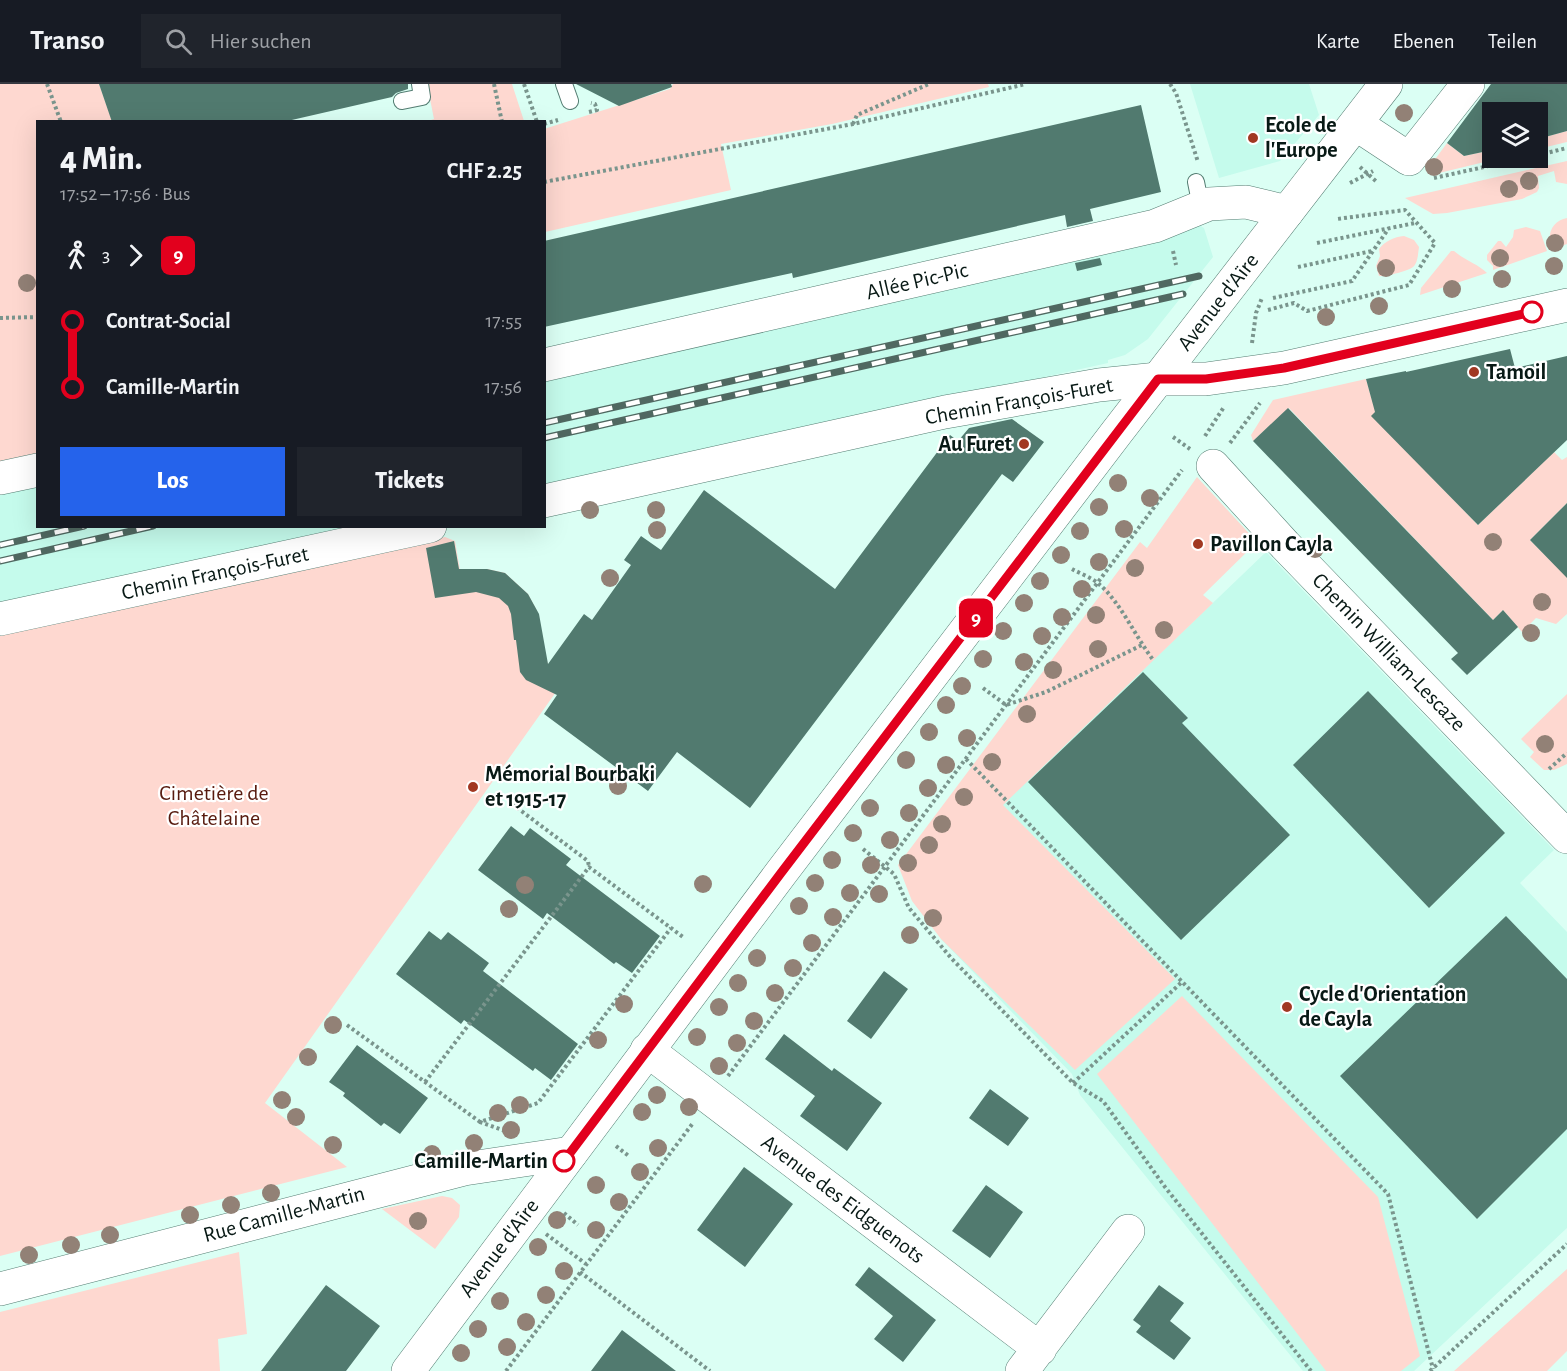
<!DOCTYPE html>
<html lang="de">
<meta charset="utf-8">
<style>
:root{--surface:#171b24;--page:#20242c;--text:#f1f3f6;--muted:#9ea1a6;--line:#363941;--accent:#2563eb}
body{margin:0;font-family:"Alegreya Sans",sans-serif;background:var(--page);color:var(--text);height:100vh;display:flex;flex-direction:column;font-size:22px;white-space:nowrap}
*{box-sizing:border-box;margin:0}
p{font-size:20px;color:var(--muted)}
.icon{flex:none;width:33px;height:33px;fill:none;stroke:currentColor;stroke-width:2;stroke-linecap:round;stroke-linejoin:round}
.map{position:relative;flex:1;overflow:hidden}
.side{position:absolute;left:36px;top:36px;width:510px;height:408px;display:flex;flex-direction:column;background:var(--surface);border-radius:0px;box-shadow:0 6px 24px #0002}
.side>*{flex:none}
.badge{padding:0 12px;border-radius:9px;font-size:21px;line-height:39px}
.tools{position:absolute;left:1482px;top:18px;display:grid;gap:12px}
.tools a{display:grid;place-items:center;width:66px;height:66px;border-radius:0px;background:var(--surface);box-shadow:0 6px 24px #0002;font-size:30px}
.map>.badge{position:absolute;translate:-50% -50%;box-shadow:0 0 0 3px #fff}
.legs{display:flex;align-items:center;gap:9px;height:66px;padding:0 24px;font-size:20px}
.legs p{margin-inline-start:auto}
.head{display:flex;align-items:center;justify-content:space-between;height:102px;padding:0 24px}
h1{font-size:33px;font-weight:800;line-height:45px}
.button{display:flex;gap:12px;margin-top:auto;padding:12px 24px}
.button a{flex:1;height:69px;border-radius:0px;background:var(--accent);color:#fff;font-size:24px;font-weight:800;line-height:69px;text-align:center}
.button a+a{background:var(--page);color:var(--text)}
ul{padding:0 24px;list-style:none}
li{display:flex;align-items:center;gap:21px;height:66px;font-size:22px}
li i{display:grid;place-items:center;width:9px;height:100%;margin:0 8px;background:currentColor}
li i::after{content:'';width:15px;height:15px;margin:-8px;border:4px solid;border-radius:50%;background:var(--surface)}
li p{margin-inline-start:auto}
li:first-child i{background:linear-gradient(#0000 50%,currentColor 0)}
li:last-child i{background:linear-gradient(currentColor 50%,#0000 0)}
header{display:flex;align-items:center;gap:36px;box-sizing:border-box;height:84px;padding:0 30px;background:var(--surface);border-bottom:2px solid var(--line)}
header strong{font-size:28px}
nav{display:flex;gap:33px;margin-inline-start:auto;font-size:21px}
.search{width:420px;height:54px;background:var(--page);display:flex;align-items:center;gap:15px;box-sizing:border-box;padding:0 21px;border-radius:0px;color:var(--muted);font-size:22px}
.map>svg:first-child{display:block}
.built{fill:#c5fbec}
.green{fill:#fed8d0}
.building{fill:#517a6f}
.lines{fill:none;stroke-linecap:round;stroke-linejoin:round}
.lane-casing{stroke:#547d72;stroke-width:18}
.street-casing{stroke:#547d72;stroke-width:34}
.secondary-casing{stroke:#547d72;stroke-width:34}
.path{stroke:#7a958d;stroke-width:4;stroke-dasharray:3 3;stroke-linecap:butt}
.lane{stroke:#fff;stroke-width:16}
.street{stroke:#fff;stroke-width:33}
.secondary{stroke:#fff;stroke-width:33}
.rail-casing{stroke:#506861;stroke-width:7}
.rail{stroke:#fff;stroke-width:4.5;stroke-dasharray:14;stroke-linecap:butt}
.tree{fill:#928176}
.line-1-casing{stroke:#fff;stroke-width:14}
.line-1{stroke:#e2001d;stroke-width:9}
.poi-dot{fill:#a13822;stroke:#fff;stroke-width:2}
.stop-1-dot{fill:#fff;stroke:#e2001d;stroke-width:3}
.labels{text-anchor:middle;dominant-baseline:central;stroke-width:4.5;stroke-linejoin:round;paint-order:stroke}
.poi-label{font-size:22px;font-weight:bold;fill:#081915;stroke:#fff;text-anchor:start}
.street-label{font-size:22px;fill:#081915;stroke:#fff}
.park-label{font-size:22px;fill:#571a0e;stroke:#fff}
.stop-label{font-size:22px;font-weight:bold;fill:#081915;stroke:#fff;text-anchor:end}
</style>
<header>
<strong>Transo</strong>
<div class="search"><svg class="icon" aria-label="search" viewBox="0 0 24 24"><circle cx="10" cy="10" r="6"/><path d="M15 15l6 6"/></svg>Hier suchen</div>
<nav><a>Karte</a><a>Ebenen</a><a>Teilen</a></nav>
</header>
<div class="map">
<svg width="1567" height="1287" viewBox="0 0 1567 1287">
<rect width="100%" height="100%" fill="#dbfff4"/>
<!-- built -->
<path class="built" d="M1190 0H1309L1319 31 1280 77 1219 94Z
M1199 141 1204 144 1213 173 1148 255 1125 271 1108 276V279L545 403 544 290Z
M37 398 38 442 363 443 0 522V406Z
M1266 468 1554 766 1520 799 1567 848V1144L1414 1287H1303L1080 1011 1072 990 941 855 1038 757 1002 721Z"/>
<!-- green -->
<path class="green" d="M0 0H99L112 37 38 38 37 374 0 382Z
M427 0H512L524 37 425 38 434 35Z
M673 0H988L989 3 832 40 721 60 731 106 545 148 544 45 670 5Z
M1567 47V58L1538 65V55Z
M1447 59 1464 72 1492 66V74H1501L1435 90 1428 85Z
M1567 77V100L1556 98 1554 87 1538 92 1539 104 1537 108 1522 115 1447 129 1433 130 1405 114Z
M1567 134V160L1553 165C1545 153 1552 136 1567 134Z
M1526 143 1540 147 1547 167 1493 186V182L1487 176V171L1498 157H1501L1506 163 1513 153 1514 146Z
M1404 152 1414 156 1419 163C1418 169 1418 179 1413 183 1408 187 1385 193 1379 192L1376 182 1380 172 1379 165C1385 157 1394 153 1404 152Z
M1451 167H1454C1464 176 1478 180 1487 189L1420 211 1421 204Z
M1366 295 1372 316 1389 313 1372 332 1478 441 1554 368 1562 376 1567 373V419L1530 456 1558 484 1567 476V530L1556 540 1536 534 1522 548 1503 526 1493 536 1289 324 1253 357 1251 351 1273 316Z
M1197 393 1257 458 1203 511 1213 519 1003 721 1175 895 1075 986 941 855 912 817 898 781 1140 458 1147 464Z
M445 453 455 457 460 486 487 485 505 489 528 510 537 527 540 537V553L556 608 265 1019 347 1083 0 1172V550Z
M1567 610V680L1554 686H1544L1530 673 1534 668 1521 655Z
M1182 912 1378 1113 1420 1272 1401 1287H1326L1097 990Z
M442 1112 452 1114 460 1121 459 1133 435 1165 382 1125Z
M239 1168 247 1250 218 1255 220 1287H0V1228Z
M1567 1185V1267L1547 1287H1454Z"/>
<!-- building -->
<path class="building" d="M99 0H408V5L396 9 392 13 283 38H112Z
M576 0H671L672 3 619 22Z
M1491 0H1567V47L1538 55V28H1492V66L1464 72 1447 59Z
M1141 21 1161 108 1090 125 1093 137 1067 143 1065 131 793 194 792 189 544 243V157Z
M1100 174 1102 181 1077 187 1075 179Z
M1510 265 1515 284 1567 272V356L1478 441 1371 332 1375 328 1366 295 1406 287V288Z
M1288 324 1493 536 1503 526 1518 543 1467 591 1451 575 1458 569 1253 357Z
M1012 335 1044 358 1013 398 1002 390 750 724 677 668 648 707 544 630 557 611 526 596 520 588 516 556H514L511 530 508 522 499 514 476 508 435 514 426 464 454 457 459 485H487L505 489 528 510 539 530 548 580 584 530 592 536 631 481 624 476 641 452 661 466 704 406 835 505 950 351 958 357 969 344Z
M1567 419V494L1530 456Z
M1143 588 1188 634 1182 639 1290 751 1181 856 1028 698Z
M1368 607 1505 749 1429 824 1293 681Z
M511 742 524 752 530 744 571 775 566 781 660 852 632 889 616 878 614 880 547 829 543 835 478 786Z
M1506 832 1567 895V1045L1477 1135 1340 992Z
M429 847 441 856 448 848 489 879 483 887 578 960 551 996 535 984 533 987 464 936 461 940 396 890Z
M884 887 908 905 871 955 847 937Z
M784 950 832 987 834 984 882 1019 847 1067 800 1032 815 1012 765 975Z
M357 961 428 1014 400 1050 384 1039 381 1042 343 1012 345 1009 329 998Z
M990 1005 1029 1034 1008 1062 969 1034Z
M744 1083 793 1120 745 1183 697 1146Z
M986 1101 1023 1128 990 1174 952 1147Z
M869 1183 936 1236 903 1278 874 1255 893 1232 855 1201Z
M326 1201 380 1242 346 1287H261Z
M1159 1201 1184 1219 1170 1237 1191 1254 1174 1276 1136 1248 1141 1242 1133 1236Z
M622 1246 676 1287H591Z"/>
<g class="lines">
<!-- lane casing -->
<g class="lane-casing">
<path id="lane" d="M564 0 570 17
M402 17 422 13 420 0
M1196 98 1201 123"/>
</g>
<!-- street casing -->
<g class="street-casing">
<path id="street" d="M1356 40 1409 75 1468 0
M544 281 1155 142 1209 120 1246 118 1287 128
M1213 382 1285 461 1567 753
M0 394 38 386
M544 417 945 328 1099 301 1158 295H1206L1284 284 1567 221
M0 535 430 442
M647 966 1040 1265
M0 1205 464 1085 571 1069
M1022 1287 1128 1147"/>
</g>
<!-- secondary casing -->
<g class="secondary-casing">
<path id="secondary" d="M408 1287 781 789 1117 348 1386 0"/>
</g>
<!-- path -->
<path class="path" d="M47 0 61 38
M494 0 502 38
M524 0 537 38
M1170 0 1176 9 1198 78
M589 28 597 26 595 20 591 19
M544 40 558 36
M853 40 857 31 929 0
M1538 71 1567 64
M1360 83 1377 98
M1434 94 1525 74
M544 98 853 40 1026 0
M1350 99 1373 87
M1317 159 1415 139
M1173 167 1176 181
M1298 183 1372 167
M1273 214 1352 197 1389 144
M1268 226 1294 219 1307 227 1409 201 1435 159 1405 126 1337 135
M0 234 38 233
M1252 259 1256 229 1262 214
M1205 352 1224 323
M1173 353 1190 365
M1230 359 1260 319
M1072 485C1081 490 1093 494 1100 501 1121 519 1136 554 1154 577
M983 604 1006 621 1046 608 1142 561
M966 675 1388 1110 1433 1285
M1549 685 1567 669
M512 720 588 777 589 783
M863 765 894 790 909 824 952 875 1073 999 1103 1017 1165 1103 1311 1287
M347 941 480 1038
M728 992 1182 386
M425 998 589 783 683 853
M1073 999 1183 897
M505 1047 480 1038 538 1019 671 844
M616 1062 630 1073
M564 1129 578 1141
M546 1150 586 1180
M580 1188 710 1287
M506 1287 693 1039
M1430 1287 1567 1160"/>
<!-- lane -->
<use href="#lane" class="lane"/>
<!-- street -->
<use href="#street" class="street"/>
<!-- secondary -->
<use href="#secondary" class="secondary"/>
<!-- rail casing -->
<g class="rail-casing">
<path id="rail" d="M544 339 1199 192
M544 354 1183 210
M0 461 84 442
M0 477 153 442"/>
</g>
<!-- rail -->
<use href="#rail" class="rail"/>
</g>
<!-- trees -->
<g class="tree">
<circle cx="1404" cy="29" r="9"/>
<circle cx="1434" cy="83" r="9"/>
<circle cx="1529" cy="97" r="9"/>
<circle cx="1509" cy="105" r="9"/>
<circle cx="1555" cy="159" r="9"/>
<circle cx="1500" cy="174" r="9"/>
<circle cx="1554" cy="182" r="9"/>
<circle cx="1386" cy="184" r="9"/>
<circle cx="1502" cy="195" r="9"/>
<circle cx="27" cy="199" r="9"/>
<circle cx="1452" cy="205" r="9"/>
<circle cx="1379" cy="222" r="9"/>
<circle cx="1326" cy="233" r="9"/>
<circle cx="1118" cy="399" r="9"/>
<circle cx="1150" cy="414" r="9"/>
<circle cx="1099" cy="423" r="9"/>
<circle cx="590" cy="426" r="9"/>
<circle cx="656" cy="426" r="9"/>
<circle cx="1124" cy="445" r="9"/>
<circle cx="657" cy="446" r="9"/>
<circle cx="1080" cy="447" r="9"/>
<circle cx="1493" cy="458" r="9"/>
<circle cx="1315" cy="465" r="9"/>
<circle cx="1061" cy="471" r="9"/>
<circle cx="1099" cy="478" r="9"/>
<circle cx="1135" cy="484" r="9"/>
<circle cx="610" cy="494" r="9"/>
<circle cx="1040" cy="497" r="9"/>
<circle cx="1082" cy="505" r="9"/>
<circle cx="1542" cy="518" r="9"/>
<circle cx="1024" cy="519" r="9"/>
<circle cx="1096" cy="531" r="9"/>
<circle cx="1062" cy="533" r="9"/>
<circle cx="1164" cy="546" r="9"/>
<circle cx="1003" cy="547" r="9"/>
<circle cx="1531" cy="549" r="9"/>
<circle cx="1042" cy="552" r="9"/>
<circle cx="1098" cy="565" r="9"/>
<circle cx="983" cy="575" r="9"/>
<circle cx="1024" cy="578" r="9"/>
<circle cx="1053" cy="586" r="9"/>
<circle cx="962" cy="602" r="9"/>
<circle cx="946" cy="621" r="9"/>
<circle cx="1027" cy="630" r="9"/>
<circle cx="929" cy="648" r="9"/>
<circle cx="967" cy="654" r="9"/>
<circle cx="1545" cy="660" r="9"/>
<circle cx="906" cy="676" r="9"/>
<circle cx="992" cy="678" r="9"/>
<circle cx="946" cy="681" r="9"/>
<circle cx="618" cy="702" r="9"/>
<circle cx="928" cy="704" r="9"/>
<circle cx="964" cy="713" r="9"/>
<circle cx="870" cy="724" r="9"/>
<circle cx="909" cy="729" r="9"/>
<circle cx="942" cy="740" r="9"/>
<circle cx="853" cy="749" r="9"/>
<circle cx="890" cy="756" r="9"/>
<circle cx="929" cy="761" r="9"/>
<circle cx="832" cy="776" r="9"/>
<circle cx="908" cy="779" r="9"/>
<circle cx="871" cy="781" r="9"/>
<circle cx="815" cy="799" r="9"/>
<circle cx="703" cy="800" r="9"/>
<circle cx="525" cy="801" r="9"/>
<circle cx="850" cy="809" r="9"/>
<circle cx="879" cy="810" r="9"/>
<circle cx="799" cy="822" r="9"/>
<circle cx="509" cy="825" r="9"/>
<circle cx="833" cy="833" r="9"/>
<circle cx="933" cy="834" r="9"/>
<circle cx="910" cy="851" r="9"/>
<circle cx="812" cy="859" r="9"/>
<circle cx="757" cy="874" r="9"/>
<circle cx="793" cy="884" r="9"/>
<circle cx="738" cy="899" r="9"/>
<circle cx="775" cy="909" r="9"/>
<circle cx="624" cy="920" r="9"/>
<circle cx="719" cy="923" r="9"/>
<circle cx="754" cy="937" r="9"/>
<circle cx="333" cy="941" r="9"/>
<circle cx="697" cy="953" r="9"/>
<circle cx="598" cy="956" r="9"/>
<circle cx="737" cy="959" r="9"/>
<circle cx="308" cy="973" r="9"/>
<circle cx="719" cy="982" r="9"/>
<circle cx="657" cy="1011" r="9"/>
<circle cx="282" cy="1016" r="9"/>
<circle cx="520" cy="1021" r="9"/>
<circle cx="689" cy="1023" r="9"/>
<circle cx="642" cy="1028" r="9"/>
<circle cx="498" cy="1029" r="9"/>
<circle cx="296" cy="1033" r="9"/>
<circle cx="511" cy="1046" r="9"/>
<circle cx="474" cy="1059" r="9"/>
<circle cx="333" cy="1061" r="9"/>
<circle cx="658" cy="1064" r="9"/>
<circle cx="432" cy="1070" r="9"/>
<circle cx="640" cy="1088" r="9"/>
<circle cx="596" cy="1101" r="9"/>
<circle cx="271" cy="1109" r="9"/>
<circle cx="619" cy="1118" r="9"/>
<circle cx="231" cy="1121" r="9"/>
<circle cx="190" cy="1131" r="9"/>
<circle cx="557" cy="1136" r="9"/>
<circle cx="418" cy="1137" r="9"/>
<circle cx="596" cy="1146" r="9"/>
<circle cx="110" cy="1151" r="9"/>
<circle cx="71" cy="1161" r="9"/>
<circle cx="538" cy="1163" r="9"/>
<circle cx="29" cy="1171" r="9"/>
<circle cx="564" cy="1187" r="9"/>
<circle cx="546" cy="1211" r="9"/>
<circle cx="500" cy="1217" r="9"/>
<circle cx="526" cy="1238" r="9"/>
<circle cx="478" cy="1245" r="9"/>
<circle cx="507" cy="1263" r="9"/>
<circle cx="461" cy="1269" r="9"/>
</g>
<g class="lines">
<!-- line-1 casing -->
<g class="line-1-casing">
<path id="line-1" d="M564 1077 781 789 1158 295H1206L1284 284 1532 228"/>
</g>
<!-- line-1 -->
<use href="#line-1" class="line-1"/>
</g>
<!-- markers -->
<g class="poi-dot">
<circle cx="1253" cy="54" r="6"/>
<circle cx="1474" cy="288" r="6"/>
<circle cx="1024" cy="360" r="6"/>
<circle cx="1198" cy="460" r="6"/>
<circle cx="473" cy="703" r="6"/>
<circle cx="1287" cy="923" r="6"/>
</g>
<g class="stop-1-dot">
<circle cx="1532" cy="228" r="10"/>
<circle cx="564" cy="1077" r="10"/>
</g>
<g class="labels">
<!-- poi labels -->
<g class="poi-label">
<text x="1265" y="41">Ecole de<tspan x="1265" dy="25">l'Europe</tspan></text>
<text x="1486" y="288">Tamoil</text>
<text x="1012" y="360" text-anchor="end">Au Furet</text>
<text x="1210" y="460">Pavillon Cayla</text>
<text x="485" y="690">Mémorial Bourbaki<tspan x="485" dy="25">et 1915-17</tspan></text>
<text x="1299" y="910">Cycle d'Orientation<tspan x="1299" dy="25">de Cayla</tspan></text>
</g>
<!-- street labels -->
<g class="street-label">
<text transform="translate(917 197) rotate(-13)">Allée Pic-Pic</text>
<text transform="translate(1218 218) rotate(-52)">Avenue d'Aïre</text>
<text transform="translate(1019 317) rotate(-10)">Chemin François-Furet</text>
<text transform="translate(215 489) rotate(-12)">Chemin François-Furet</text>
<text transform="translate(1389 568) rotate(46)">Chemin William-Lescaze</text>
<text transform="translate(843 1115) rotate(37)">Avenue des Eidguenots</text>
<text transform="translate(284 1130) rotate(-15)">Rue Camille-Martin</text>
<text transform="translate(499 1164) rotate(-53)">Avenue d'Aïre</text>
</g>
<!-- park labels -->
<g class="park-label">
<text x="214" y="709">Cimetière de<tspan x="214" dy="25">Châtelaine</tspan></text>
</g>
<!-- stop labels -->
<g class="stop-label">
<text x="548" y="1077">Camille-Martin</text>
</g>
</g>
</svg>
<div class="tools">
<a><svg class="icon" aria-label="layers" viewBox="0 0 24 24"><path d="M12 4l9 5-9 5-9-5zM3 14l9 5 9-5"/></svg></a>
</div>
<b class="badge" style="left:976px;top:534px;background:#e2001d;color:#fff">9</b>
<section class="side">
<div class="head"><div><h1>4 Min.</h1><p>17:52 – 17:56 · Bus</p></div><b>CHF 2.25</b></div>
<div class="legs"><svg class="icon" aria-label="walk" viewBox="0 0 24 24"><circle cx="13" cy="4" r="2"/><path d="M13 8l-2 6 4 7M11 14l-3 7M7 12l3-4h3l4 4"/></svg>3<svg class="icon" aria-label="forward" viewBox="0 0 24 24"><path d="M9 5l7 7-7 7"/></svg><b class="badge" style="background:#e2001d;color:#fff">9</b></div>
<ul>
<li><i style="color:#e2001d"></i><b>Contrat-Social</b><p>17:55</p></li>
<li><i style="color:#e2001d"></i><b>Camille-Martin</b><p>17:56</p></li>
</ul>
<div class="button"><a>Los</a><a>Tickets</a></div>
</section>
</div>
